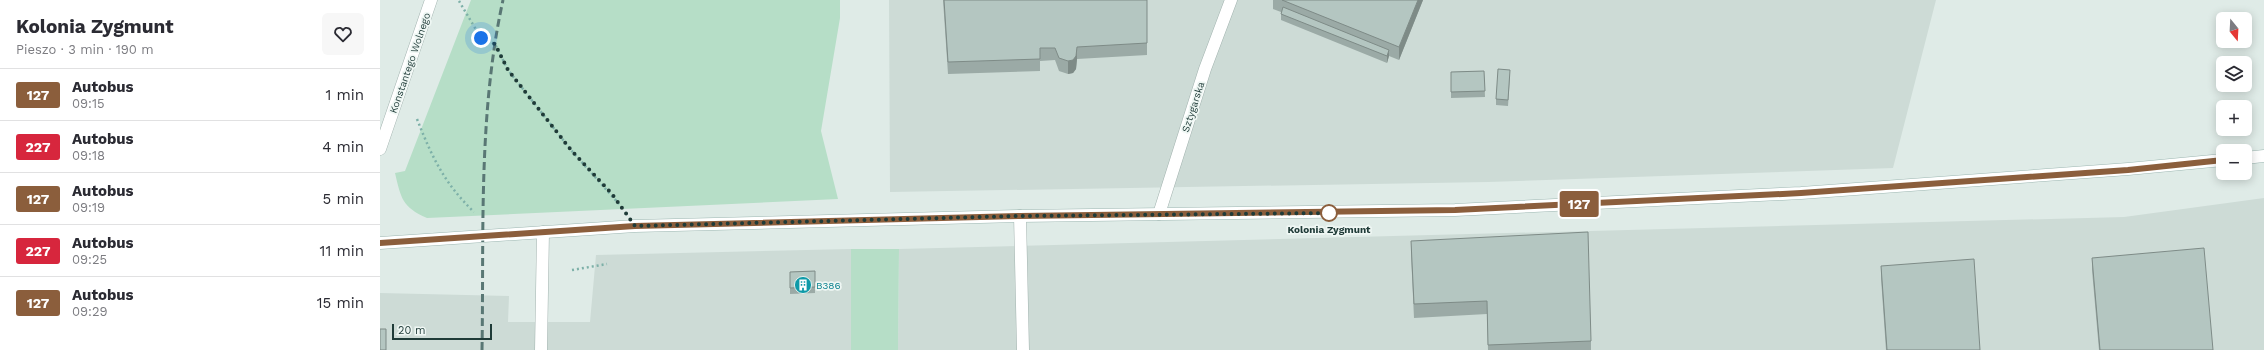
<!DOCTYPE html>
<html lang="pl">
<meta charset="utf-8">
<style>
:root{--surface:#fff;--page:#f7f7f7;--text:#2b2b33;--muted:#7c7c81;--line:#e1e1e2}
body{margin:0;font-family:"Work Sans",sans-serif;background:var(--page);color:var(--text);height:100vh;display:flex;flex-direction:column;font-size:15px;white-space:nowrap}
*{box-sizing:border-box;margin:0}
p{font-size:13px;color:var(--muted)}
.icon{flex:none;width:22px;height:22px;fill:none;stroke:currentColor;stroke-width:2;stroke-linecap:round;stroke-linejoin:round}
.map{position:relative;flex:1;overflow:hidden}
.side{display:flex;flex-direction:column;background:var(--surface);width:380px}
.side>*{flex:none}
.badge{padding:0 8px;border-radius:3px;font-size:14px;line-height:26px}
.needle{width:26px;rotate:162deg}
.fabs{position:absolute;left:1836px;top:12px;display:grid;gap:8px}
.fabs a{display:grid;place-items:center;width:36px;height:36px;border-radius:6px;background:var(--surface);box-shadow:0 2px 10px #0003;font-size:20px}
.scale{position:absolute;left:12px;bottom:10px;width:100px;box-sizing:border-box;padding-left:4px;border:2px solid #1f3b38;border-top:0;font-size:11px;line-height:14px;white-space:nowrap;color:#1f3b38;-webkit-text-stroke:3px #eff7f4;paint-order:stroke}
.you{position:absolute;width:20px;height:20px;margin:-10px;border:3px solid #fff;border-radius:50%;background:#1a73e8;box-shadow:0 0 0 6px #1a73e833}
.map>.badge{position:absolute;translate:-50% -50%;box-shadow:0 0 0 2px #fff}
.round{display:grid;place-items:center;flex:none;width:42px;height:42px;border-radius:6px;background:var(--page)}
.overview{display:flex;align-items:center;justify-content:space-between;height:68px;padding:0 16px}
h1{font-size:19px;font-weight:700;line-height:30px}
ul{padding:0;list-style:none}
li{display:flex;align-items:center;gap:12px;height:52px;padding:0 16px;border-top:1px solid var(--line)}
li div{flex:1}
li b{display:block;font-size:15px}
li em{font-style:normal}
li .badge{min-width:44px;font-weight:700;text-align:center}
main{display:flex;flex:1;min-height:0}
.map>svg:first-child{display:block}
.built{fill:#cddbd6}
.green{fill:#b6dec7}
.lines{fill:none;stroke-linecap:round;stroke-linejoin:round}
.lane-casing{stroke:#a2b3af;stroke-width:13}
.street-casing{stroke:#a2b3af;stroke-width:13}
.secondary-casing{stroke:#9db7b2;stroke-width:13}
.path{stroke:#7db0a8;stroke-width:2.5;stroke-dasharray:2 3;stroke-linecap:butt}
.lane{stroke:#fff;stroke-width:12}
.street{stroke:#fff;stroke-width:12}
.secondary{stroke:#fff;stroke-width:12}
.rail{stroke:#597774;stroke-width:3;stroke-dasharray:8 4;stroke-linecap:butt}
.wall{fill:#9baaa6}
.shaded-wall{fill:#7e8b87}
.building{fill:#b4c6c1;stroke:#7e8b87}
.line-casing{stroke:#fff;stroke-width:9}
.line{stroke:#8b5e3c;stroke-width:6}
.walk{stroke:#1f3b38;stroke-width:4;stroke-dasharray:0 7.2}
.stop-dot{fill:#fff;stroke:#8b5e3c;stroke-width:2}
.labels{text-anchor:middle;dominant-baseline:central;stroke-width:3.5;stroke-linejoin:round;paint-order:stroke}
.street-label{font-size:10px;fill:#1f3b38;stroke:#eff7f4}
.stop-label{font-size:10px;font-weight:bold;fill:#1f3b38;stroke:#eff7f4}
.culture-label{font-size:10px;fill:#0d838f;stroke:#eff7f4;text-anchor:start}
</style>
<main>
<section class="side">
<div class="overview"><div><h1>Kolonia Zygmunt</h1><p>Pieszo · 3 min · 190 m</p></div><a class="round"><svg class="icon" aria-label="heart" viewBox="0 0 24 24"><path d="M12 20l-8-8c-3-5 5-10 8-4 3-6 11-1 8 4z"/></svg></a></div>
<ul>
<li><span class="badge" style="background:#8b5e3c;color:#fff">127</span><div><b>Autobus</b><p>09:15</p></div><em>1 min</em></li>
<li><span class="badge" style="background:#d7263d;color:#fff">227</span><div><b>Autobus</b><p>09:18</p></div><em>4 min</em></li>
<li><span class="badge" style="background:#8b5e3c;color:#fff">127</span><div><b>Autobus</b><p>09:19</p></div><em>5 min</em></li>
<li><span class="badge" style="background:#d7263d;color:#fff">227</span><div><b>Autobus</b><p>09:25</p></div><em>11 min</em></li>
<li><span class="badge" style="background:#8b5e3c;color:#fff">127</span><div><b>Autobus</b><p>09:29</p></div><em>15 min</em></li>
</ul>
</section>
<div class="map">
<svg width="1884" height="350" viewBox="0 0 1884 350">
<rect width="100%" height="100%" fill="#dfebe7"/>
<!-- built -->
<path class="built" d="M509 0H1556L1513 168 1108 182 510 192Z
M1884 198V350H518L519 249 1744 217Z
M471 249V350H0V293L129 296 128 322H210L216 255Z"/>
<!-- green -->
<path class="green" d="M91 0H460V18L441 131 458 199 47 218C22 207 21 198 15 173L25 171Z
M471 249H519L518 350H471Z"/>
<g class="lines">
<!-- lane casing -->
<g class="lane-casing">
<path id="lane" d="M640 216 643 350
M161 350 163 232"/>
</g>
<!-- street casing -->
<g class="street-casing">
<path id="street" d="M0 149 51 0
M779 214 825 69 851 0"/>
</g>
<!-- secondary casing -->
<g class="secondary-casing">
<path id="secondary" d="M1865 158 1884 156
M0 243 255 226 640 216 1075 210 1421 193 1748 169 1843 160"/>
</g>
<!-- path -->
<path class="path" d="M79 1 101 38 115 44 128 70 191 150 239 204
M37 119C52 157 64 183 94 212
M192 270 227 264"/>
<!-- lane -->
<use href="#lane" class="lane"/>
<!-- street -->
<use href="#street" class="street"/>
<!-- secondary -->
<use href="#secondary" class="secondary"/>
<!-- rail -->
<path class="rail" d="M102 350C104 234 98 114 123 0"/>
</g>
<!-- wall -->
<path class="wall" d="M563 0H767V55L697 59 696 69 693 73 688 74 679 71 675 60 660 61V71L568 74Z
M893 0H1043L1019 60 1009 56 1007 63 901 20V12L893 9Z
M1104 71 1105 97 1071 98V72Z
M1130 76 1128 106 1116 105V99Z
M1031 241 1211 341V350H1108L1107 314 1034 318 1031 254Z
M1712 258 1833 350H1719L1712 270Z
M1501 266 1600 350H1506L1501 278Z
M435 271V293L410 294V272Z"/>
<!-- shaded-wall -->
<path class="shaded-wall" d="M1038 0H1043L1019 60V47Z
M697 47V59L696 69 693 73 688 74V61Z
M1009 50V56L1007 63V56Z"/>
<!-- building -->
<path class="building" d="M564 0H767V43L697 47 696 56 693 60 688 61 679 58 675 48H660V59L568 62Z
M902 0H1038L1019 47Z
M903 7 1009 50 1007 56 901 14Z
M1118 69 1130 70 1128 100 1116 99Z
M1104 71 1105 91 1071 92V72Z
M1208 232 1211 341 1108 345 1107 301 1034 304 1031 241Z
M1824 248 1833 350H1720L1712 258Z
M1594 259 1600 350H1507L1501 266Z
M435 271V287L410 288V272Z
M0 329H6V350H0Z"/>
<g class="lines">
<!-- line casing -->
<g class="line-casing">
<path id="line" d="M0 243 255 226 640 216 1075 210 1421 193 1748 170 1843 160"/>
</g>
<!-- line -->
<use href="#line" class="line"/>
<!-- walk -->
<path class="walk" d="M101 38 115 44 128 70 191 150 232 194 255 226 640 216 955 213H949"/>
</g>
<!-- icons -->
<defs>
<g id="building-disc" transform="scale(0.9)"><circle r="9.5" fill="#0f9aa8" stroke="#eff7f4"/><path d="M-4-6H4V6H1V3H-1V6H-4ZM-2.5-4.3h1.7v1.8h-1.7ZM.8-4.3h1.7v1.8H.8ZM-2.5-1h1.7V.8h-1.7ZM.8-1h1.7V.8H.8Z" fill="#fff"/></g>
</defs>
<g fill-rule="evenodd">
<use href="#building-disc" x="423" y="285"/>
</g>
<!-- markers -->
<circle class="stop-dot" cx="949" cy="213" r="8"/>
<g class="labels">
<!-- street labels -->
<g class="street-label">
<text transform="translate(30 63) rotate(-71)">Konstantego Wolnego</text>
<text transform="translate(813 107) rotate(-72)">Sztygarska</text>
</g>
<!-- stop labels -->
<g class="stop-label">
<text x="949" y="229">Kolonia Zygmunt</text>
</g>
<!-- culture labels -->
<g class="culture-label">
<text x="436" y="285">B386</text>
</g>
</g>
</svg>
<div class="fabs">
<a><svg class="needle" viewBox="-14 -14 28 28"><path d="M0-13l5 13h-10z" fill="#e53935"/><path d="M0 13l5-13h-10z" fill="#7c7c81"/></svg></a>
<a><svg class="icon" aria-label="layers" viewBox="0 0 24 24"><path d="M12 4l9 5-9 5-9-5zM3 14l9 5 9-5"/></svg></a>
<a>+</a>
<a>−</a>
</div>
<div class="scale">20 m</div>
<div class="you" style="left:101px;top:38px"></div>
<b class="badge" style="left:1199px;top:204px;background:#8b5e3c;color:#fff">127</b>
</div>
</main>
